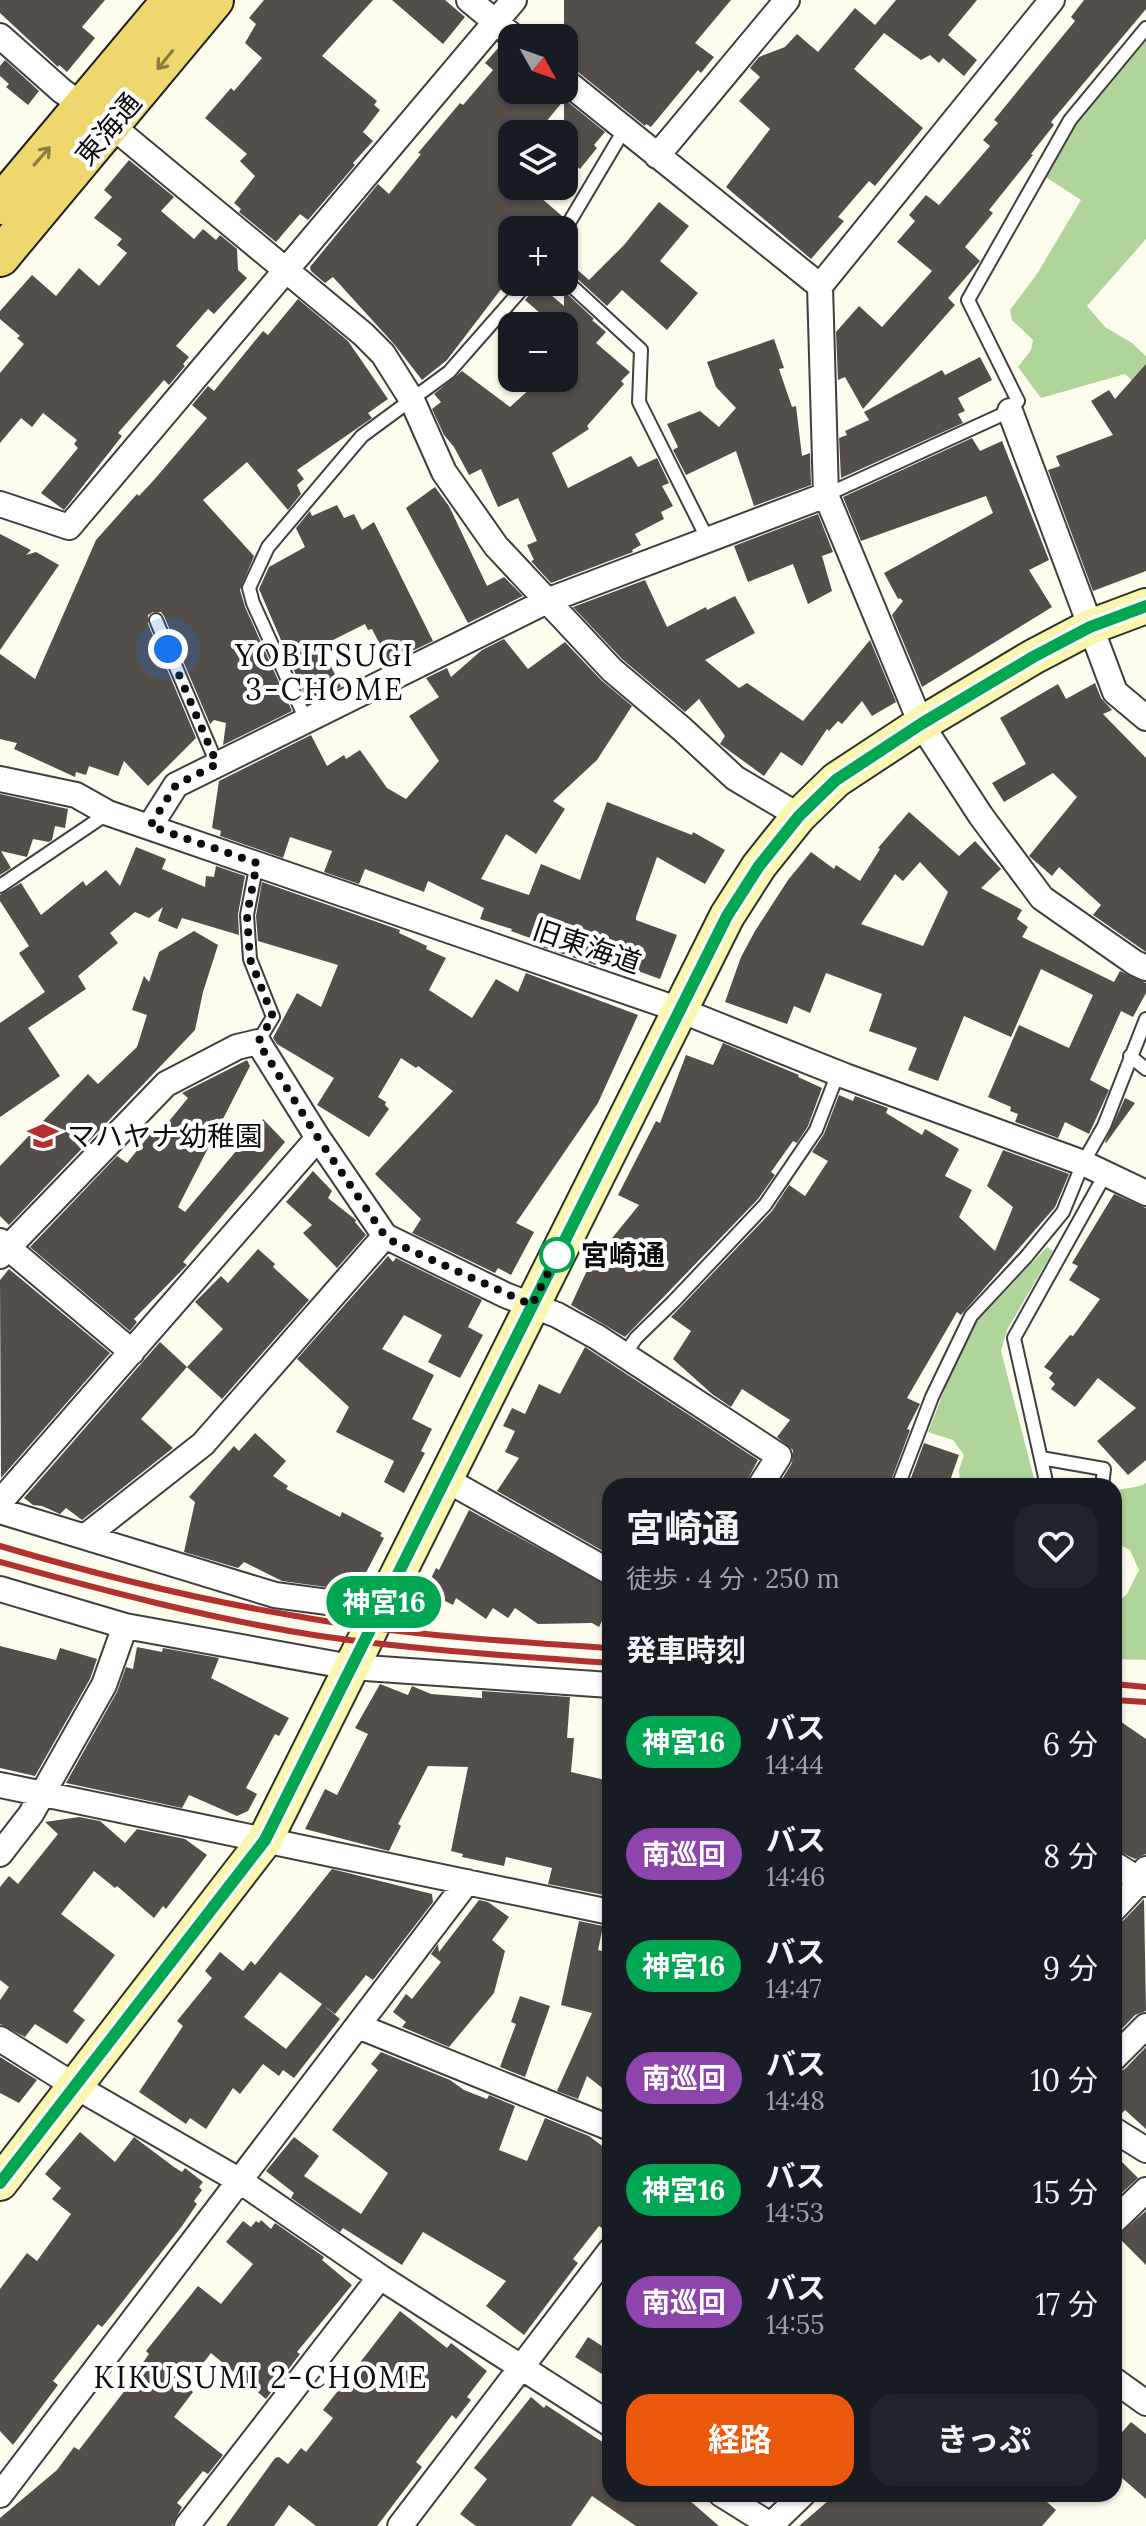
<!DOCTYPE html>
<html lang="ja">
<meta charset="utf-8">
<style>
:root{--surface:#171b24;--page:#20242c;--text:#f1f3f6;--muted:#9ea1a6;--accent:#ea580c}
body{margin:0;font-family:Lora,"Noto Sans JP",serif;background:var(--page);color:var(--text);height:100vh;display:flex;flex-direction:column;font-size:30px;white-space:nowrap}
*{box-sizing:border-box;margin:0}
p{font-size:26px;color:var(--muted)}
.icon{flex:none;width:44px;height:44px;fill:none;stroke:currentColor;stroke-width:2;stroke-linecap:round;stroke-linejoin:round}
.map{position:relative;flex:1;overflow:hidden}
.details{position:absolute;left:602px;top:1478px;width:520px;height:1024px;display:flex;flex-direction:column;background:var(--surface);border-radius:24px;box-shadow:0 2px 6px #0004}
.details>*{flex:none}
.badge{padding:0 16px;border-radius:26px;font-size:28px;line-height:52px}
.needle{width:52px;rotate:130deg}
.buttons{position:absolute;left:498px;top:24px;display:grid;gap:16px}
.buttons a{display:grid;place-items:center;width:80px;height:80px;border-radius:16px;background:var(--surface);box-shadow:0 2px 6px #0004;font-size:40px}
.you{position:absolute;width:40px;height:40px;margin:-20px;border:6px solid #fff;border-radius:50%;background:#1a73e8;box-shadow:0 0 0 12px #1a73e833}
.map>.badge{position:absolute;translate:-50% -50%;box-shadow:0 0 0 4px #fff}
h2{padding:0 24px;font-size:30px;line-height:72px}
.round{display:grid;place-items:center;flex:none;width:84px;height:84px;border-radius:24px;background:var(--page)}
.summary{display:flex;align-items:center;justify-content:space-between;height:136px;padding:0 24px}
h1{font-size:38px;font-weight:700;line-height:60px}
.cta{display:flex;gap:16px;margin-top:auto;padding:16px 24px}
.cta a{flex:1;height:92px;border-radius:24px;background:var(--accent);color:#fff;font-size:32px;font-weight:700;line-height:92px;text-align:center}
.cta a+a{background:var(--page);color:var(--text)}
ul{padding:0;list-style:none}
li{display:flex;align-items:center;gap:24px;height:112px;padding:0 24px}
li div{flex:1}
li b{display:block;font-size:30px}
li em{font-style:normal}
li .badge{min-width:88px;font-weight:700;text-align:center}
.map>svg:first-child{display:block}
.forest{fill:#b0d59a}
.building{fill:#544e4a;fill-rule:evenodd}
.lines{fill:none;stroke-linecap:round;stroke-linejoin:round}
.lane-casing{stroke:#3f3f3f;stroke-width:16}
.street-casing{stroke:#3f3f3f;stroke-width:28}
.secondary-casing{stroke:#2e2e2e;stroke-width:38}
.primary-casing{stroke:#1d1d1d;stroke-width:42}
.lane{stroke:#fff;stroke-width:12}
.street{stroke:#fff;stroke-width:24}
.secondary{stroke:#f9f6ad;stroke-width:34}
.primary{stroke:#eed76c;stroke-width:38}
.rail{stroke:#b2312f;stroke-width:6}
.oneway{stroke:#887c41}
.line-casing{stroke:#fff;stroke-width:18}
.line{stroke:#00a651;stroke-width:12}
.walk{stroke:#0c0c0c;stroke-width:8;stroke-dasharray:0 14.4}
.stop-dot{fill:#fff;stroke:#00a651;stroke-width:4}
.labels{text-anchor:middle;dominant-baseline:central;stroke-width:8;stroke-linejoin:round;paint-order:stroke}
.street-label{font-size:28px;fill:#0c0c0c;stroke:#fff}
.poi-label{font-size:28px;fill:#0c0c0c;stroke:#fff;text-anchor:start}
.stop-label{font-size:28px;font-weight:bold;fill:#0c0c0c;stroke:#fff;text-anchor:start}
.neighbourhood-label{font-size:30px;letter-spacing:2px;fill:#0c0c0c;stroke:#fff}
</style>
<div class="map">
<svg width="1146" height="2526" viewBox="0 0 1146 2526">
<rect width="100%" height="100%" fill="#fefced"/>
<!-- forest -->
<path class="forest" d="M1146 37V239L1087 306 1105 327 1132 343 1146 356V394L1125 374 1041 398 1018 367 1031 350 1033 340 1012 320 1010 310 1037 274 1081 200 1044 176 1073 123Z
M1047 1247 1053 1251 1007 1330 1001 1351 1036 1486H965L960 1483 959 1470 964 1455 953 1440 928 1432 964 1340 978 1320Z
M1146 1483V1660L1114 1659V1605L1127 1594 1139 1570 1130 1550 1114 1542V1491C1126 1487 1136 1489 1146 1483Z"/>
<!-- building -->
<path class="building" d="M0 0H105L82 27 95 38 67 72 59 65 58 67 0 13Z
M264 0H373L322 56 377 101 374 105 380 110 363 132 373 141 353 163 355 165 308 220 300 214 276 242 239 212 241 209 234 203 255 176 240 161 247 154 205 118 231 88 234 91 262 58 245 43 256 24 249 18Z
M392 0H445L465 17 443 44Z
M564 0H731L695 43 714 57 701 73 698 70 651 127 646 124 645 126 573 68 564 65Z
M896 0H977L948 35 977 60 964 76 943 58 939 63 930 55 921 60 884 33 854 69 923 128 875 186 869 181 838 217 844 221 811 259 726 187 770 129 739 101 760 77 750 68 759 57 785 47 797 34 818 52 855 8 875 25Z
M1084 0H1146V9L1051 122 1054 125 1031 154 1033 155 989 210 993 213 965 247 980 261 948 298 955 305 863 409 845 377 838 380 836 332 859 306 882 327 932 271 897 242 915 221 909 215 926 195 939 205 990 146 983 140 998 123 994 120 1075 21 1071 17Z
M500 46 507 52 512 53V90H553L605 132 594 145 597 148 580 169 564 156V100L536 134H512V186H549L540 197 562 216 552 230H512V275L447 360 422 380 394 344 333 277 325 283 311 271 310 267 378 184 389 194 421 154 418 153 460 103 463 105 493 70 485 63Z
M5 60 39 91 28 105 6 87 9 84 0 76V66Z
M129 160 174 197 161 211 194 239 203 229 216 240 220 235 237 249 238 270 247 278 214 314 208 309 176 346 189 357 183 364 185 366 169 385 164 380 118 433 122 436 64 510 41 493 78 448 74 444 77 440 43 413 32 427 21 418 0 443V373L24 344 17 338 20 336 0 319V311L32 275 56 296 79 268 99 286 127 253 117 245 122 239 94 218 112 197 104 190Z
M659 202 689 226 660 261 698 293 667 330 622 290 607 306 570 272 564 270V258L589 280 624 245Z
M538 284 564 306V291L594 319 592 320 606 332 596 343 630 372 621 381 624 384 587 426 589 429 552 453 568 488 631 456 638 467 657 458 669 483 662 486 673 506 661 512 664 519 635 534 641 545 632 550 633 552 551 583 531 561 534 560 527 545 537 541 518 498 498 507 481 469 469 475 454 447 444 435 432 409 441 402 434 394 462 371 510 407 542 378H564V326H529L540 313 525 300Z
M298 299 348 341 388 399 368 413 372 418 297 470 304 479 297 485 301 494 288 510 247 462 203 500 254 556 240 590 245 607 292 711 223 745 226 723 214 720 210 724 164 616 161 612H153L148 615V624L196 738 148 786 124 761 118 776 89 766 86 775 76 772 75 777 14 749 17 743 0 739V654L35 679 96 540 137 494 139 496 153 481 207 418 192 405 208 386 214 391 263 331 268 335Z
M774 339 784 368 779 369 792 407 796 406 802 456 810 453 811 485 754 506 736 451 686 475 673 450 678 447 667 424 700 411 719 427 736 408 716 387 707 362Z
M980 357 992 380 958 398 965 411 958 414 963 423 841 478 839 438 847 435 845 431 869 420 864 412 942 370 945 375Z
M1146 364V571L1093 591 1048 470 1060 466 1056 456 1113 435 1091 401 1109 390 1115 399Z
M972 438 980 451 1002 441 1049 560 1029 570 1052 607 922 687 892 615 903 601 900 598 898 599 884 573 993 513 986 496 861 541 843 497Z
M435 487 449 506 487 586 504 577 523 596 468 623 406 508Z
M337 505 344 518 354 514 362 530 374 522 433 641 389 662 372 629 368 630 365 624 321 646 341 687 308 703 259 589 269 567 305 547 296 528 310 511 312 516Z
M818 514 833 552 822 556 832 591 808 604 793 564 748 582 734 546Z
M0 534 31 550 26 555 36 552 59 565 0 650Z
M645 580 667 627 706 607 707 610 735 596 755 633 705 660 739 688 747 683 803 721 870 640 896 702 872 716 862 701 842 724 838 721 829 731 827 729 802 766 781 752 764 776 720 744 725 736 699 699 685 712 622 659 573 607Z
M504 639 528 669 565 642 601 680 632 706 597 760 553 801 565 809 536 854 506 834 481 879 529 895 541 864 580 880 607 802 692 835 693 832 725 850 705 884 657 857 636 917V920L677 935 660 979 608 960 605 968 539 946 541 942 511 931 512 929 480 919 484 908 428 881 424 892 365 869 359 884 324 872 332 851 290 837 283 858 220 836 221 831 212 828 219 781 311 735 327 766 344 755 346 759 360 750 387 788 406 799 439 761 409 716 439 697 426 678 447 668 451 677 482 650Z
M1095 683 1101 698 1112 710 1103 714 1146 758V952L1093 915 1101 905 1059 867 1052 876 1029 856 1077 797 1053 773 1004 802 992 783 1026 764 1000 718 1058 684 1066 699Z
M0 794 68 809 65 828 55 826 52 840 49 842 33 839 27 857 1 851 11 868 0 875Z
M909 812 959 856 975 841 1001 869 981 888 1022 910 1017 919 1028 927 1022 937 1114 982 1120 971 1146 983V993L1133 1017 1121 1011 1090 1080 1109 1090 1089 1134 1065 1122 1058 1138 1015 1122 1018 1114 1010 1111 1011 1107 988 1097 1019 1025 1069 1048 1093 995 1041 969 1011 1037 964 1016 938 1081 908 1070 917 1048 869 1031 882 994 826 973 810 1013 794 1006 787 1024 725 1002 741 957 755 931 788 880 811 852 834 869 836 865 860 881 880 849 878 848ZM920 862 948 892 923 946 861 924 895 874 903 881Z
M136 847 166 859 162 869 205 887 206 876 214 877 216 866 245 876 238 914 239 935 182 918 177 929 158 921 163 907 149 918 135 912 110 933 118 943 78 976 86 989 28 1028 60 1076 0 1117V1023L45 992 19 953 29 946 0 901V895L21 883 41 915 83 881 86 886 106 870 120 886Z
M262 882 400 930 399 933 427 946 426 949 446 958 429 990 472 1018 496 979 518 992 526 973 638 1015 598 1103 516 1223 534 1232 511 1275 498 1268 495 1273 412 1233 421 1219 375 1174 453 1091 418 1066 416 1068 401 1058 378 1097 386 1102 385 1105 389 1109 369 1137 317 1105 334 1078 277 1044 273 1038 297 993 321 1007 338 965 258 941 256 916Z
M194 931 218 945 203 992 195 1030 9 1225 0 1216V1166L88 1074 98 1084 137 1047 147 1015 132 1010 144 976 149 982 159 952Z
M723 1043 799 1075 798 1077 822 1088 808 1126 797 1143 793 1141 771 1172 775 1175 758 1199 625 1337 571 1305 596 1251 600 1253 639 1205 618 1195 656 1121 660 1123 686 1055 713 1065Z
M247 1060 250 1066 178 1207 185 1212 263 1119 285 1142 183 1262 187 1265 134 1319 137 1322 130 1331 30 1247 117 1156 127 1163 151 1133 156 1137 188 1098 182 1093Z
M839 1095 853 1101 855 1096 888 1108 886 1113 922 1135 925 1129 959 1149 945 1176 972 1190 959 1217 995 1251 1013 1207 987 1186 1003 1150 1069 1174 1055 1207 961 1315 957 1312 907 1398 920 1404 907 1429 910 1430 889 1486H789L781 1481 792 1463 793 1450 777 1437 790 1420 742 1389 731 1407 712 1394 673 1359 691 1331 671 1317 772 1211 789 1185 805 1196 828 1161 812 1152 824 1134Z
M1125 1098 1135 1103 1106 1143 1105 1142Z
M313 1171 332 1191 328 1198 356 1220 355 1222 366 1235 337 1268 303 1233 312 1225 286 1202Z
M1114 1194 1146 1208V1460L1128 1475 1097 1441 1136 1408 1098 1378 1075 1407 1051 1389 1055 1384 1049 1378 1053 1373 1044 1367 1070 1335 1073 1336 1100 1299 1069 1280 1078 1266 1072 1263Z
M258 1249 275 1264 273 1267 309 1300 222 1399 187 1367 223 1329 195 1302 221 1276 228 1283Z
M388 1256 393 1262 396 1258 482 1300 468 1327 483 1335 460 1378 428 1362 442 1335 404 1315 382 1349 434 1375 412 1419 432 1429 421 1451 425 1453 404 1493 384 1482 394 1461 336 1432 349 1407 297 1359Z
M9 1269 110 1353 1 1478 0 1280Z
M160 1342 187 1367 141 1419 173 1448 82 1520 66 1508 60 1514 42 1506 33 1505 24 1498Z
M585 1347 758 1460 744 1486H610V1555L497 1491 519 1458 505 1452 515 1431 503 1426 512 1408 525 1414 539 1384 560 1394Z
M255 1433 286 1461 273 1476 288 1486 286 1489 340 1517 342 1512 382 1533 380 1536 384 1538 358 1588 338 1578 333 1588 282 1581 244 1562 238 1568 184 1552 195 1502 189 1497 234 1446 239 1451Z
M924 1443 959 1455 948 1486H908Z
M469 1510 610 1587V1622L603 1619 599 1627 592 1623 538 1624 515 1608 508 1618 493 1608 486 1619 456 1598 453 1605 425 1591 436 1568 439 1570Z
M0 1646 56 1660 60 1648 97 1659 90 1679 35 1776 0 1768Z
M137 1647 162 1652 163 1648 219 1658 211 1678 289 1718 279 1736 275 1734 246 1788 257 1794 248 1811 237 1816 189 1795 182 1808 66 1783 117 1692 126 1667 133 1669Z
M380 1684 408 1695 412 1686 431 1694 482 1698V1691L570 1697 567 1738H574L571 1772 605 1780 604 1784 610 1785 609 1896 548 1884 552 1868 506 1857 504 1866 462 1857 463 1854 451 1851 468 1767 428 1766 398 1824 401 1826 389 1851 305 1829 325 1789 337 1795 368 1734 355 1728Z
M1114 1717 1146 1739V1854L1135 1859 1114 1849Z
M79 1817 100 1821 125 1843 137 1829 185 1839 207 1855 166 1909 163 1906 154 1918 117 1886 115 1888 94 1871 61 1914 115 1955 73 2011 85 2020 67 2044 35 2024 25 2037 0 2024V2000L9 1987 0 1980V1887L9 1876 18 1884 58 1834 45 1822Z
M332 1869 432 1894 433 1902 373 1980 366 1975 335 2014 280 1972 244 2017 286 2049 322 2004 340 2019 294 2078 283 2070 279 2076 263 2064 240 2094 233 2088 206 2129 190 2118 186 2124 139 2092 183 2026 177 2021 212 1978 205 1971 220 1952 243 1971 251 1961 255 1965Z
M1144 1899 1146 2011 1135 2015 1114 2037V1924L1124 1920Z
M479 1900 488 1902 509 1917 492 1940 505 1951 494 1993 449 2047 402 2027 406 2022 393 2012 406 1994 412 1999 441 1962 431 1954 438 1944 439 1952Z
M579 1921 603 1926 598 1950 610 1953V2094L587 2076 578 2099 557 2091 592 2013 561 2005Z
M520 1996 550 2006 525 2077 500 2067 516 2024 511 2022Z
M1146 2047V2129L1125 2110 1119 2116 1114 2115V2073L1125 2069Z
M381 2052 450 2080 464 2090 487 2099 489 2095 515 2106 499 2150 527 2161 545 2118 589 2136 610 2152V2234L599 2226 573 2259 578 2263 524 2335 486 2306 506 2281 423 2232 402 2265 343 2228 340 2232 291 2198 294 2193 266 2171 294 2137 319 2156 304 2176 361 2214 388 2173 332 2130 378 2070 371 2064Z
M0 2057 37 2080 19 2103 0 2093Z
M80 2132 115 2162 134 2137 174 2167 182 2172 185 2168 203 2182 199 2187 202 2190 194 2201 197 2204 182 2226 112 2315 102 2327 98 2324 53 2381 58 2385 13 2445 0 2431V2289L27 2253 37 2261 71 2214 52 2199 61 2188 45 2174Z
M1114 2154 1138 2178 1114 2200Z
M1146 2211V2265L1117 2236Z
M261 2220 271 2229 275 2223 324 2257 322 2260 352 2285 297 2352 300 2354 266 2399 211 2353 185 2386 193 2392 174 2417 223 2455 208 2474 203 2471 177 2503 182 2507 172 2526H0V2518L57 2470 74 2447 79 2450 126 2389 125 2388 149 2354 146 2351 198 2286 221 2304 253 2264 226 2242 243 2221 251 2227 256 2221 259 2223Z
M400 2311 447 2348 451 2343 487 2371 467 2397 471 2400 456 2419 452 2415 416 2462 422 2467 377 2526H316L289 2505 274 2526H226L275 2458 279 2457 288 2464 301 2448 306 2452 333 2418 323 2410Z
M588 2337 610 2351V2379L575 2357Z
M531 2397 544 2408 546 2405 610 2447V2494H682L719 2526H636L592 2496 571 2526H476L460 2514 487 2479 474 2468Z
M1131 2422 1146 2434V2499L1114 2471V2441Z
M836 2494H1038L1056 2510 1042 2526H799Z"/>
<g class="lines">
<!-- lane casing -->
<g class="lane-casing">
<path id="lane" d="M564 231 624 130
M564 279 641 350 639 402 708 540
M826 495 1010 411 1018 401 968 300 1070 120 1146 28
M156 620 217 764
M306 720 253 603 249 588 268 547 362 436 449 372 528 282
M257 863 247 915 250 959 273 1017 258 1042
M0 886 108 813
M1130 1056 1146 1069
M625 1354 636 1338 673 1302 765 1205 816 1130 838 1073
M1041 1458 1104 1469 1102 1486
M898 1486 932 1397 971 1316 1026 1257 1063 1212 1083 1163 1104 1126 1146 1019
M1047 1486 1014 1338 1106 1173"/>
</g>
<!-- street casing -->
<g class="street-casing">
<path id="street" d="M469 0 515 38
M0 36 62 91 112 126 363 334 383 354 412 400 444 472 496 546 612 670 682 729 735 778 799 816
M564 80 820 286 826 495 921 724 981 816 1042 898 1135 963 1146 968
M657 156 787 0
M820 286 1052 0
M1010 411 1115 692 1146 718
M0 504 69 527 514 0
M0 779 76 795 108 813 680 1010 845 1076 1083 1163 1146 1193
M150 826 176 785 549 600 826 495
M0 1241 132 1352
M0 1256 166 1084 237 1047 258 1042 318 1138 385 1236 505 1295 557 1315 597 1337 779 1456 760 1486
M445 1479 610 1572
M0 1502 318 1138
M0 1511 275 1595 380 1609
M86 1536 203 1444 385 1236
M0 1589 125 1626 351 1667 610 1685
M0 1785 610 1912
M0 1854 31 1814 104 1685 125 1626
M1114 1864 1146 1884
M1114 1909 1141 1880 1146 1869
M358 2026 610 2128
M0 2039 75 2086 240 2181 380 2277 610 2424
M1114 2058 1146 2026
M1114 2130 1146 2150
M1114 2221 1146 2190
M1114 2380 1146 2403
M721 2494 772 2526
M0 2495 467 1882
M187 2526 380 2277
M400 2526 610 2251
M770 2526 803 2494"/>
</g>
<!-- secondary casing -->
<g class="secondary-casing">
<path id="secondary" d="M0 2183 265 1840 727 916 759 866 799 816 836 780 921 724 1033 657 1090 627 1146 606"/>
</g>
<!-- primary casing -->
<g class="primary-casing">
<path id="primary" d="M0 205 172 0
M0 257 214 0"/>
</g>
<!-- lane -->
<use href="#lane" class="lane"/>
<!-- street -->
<use href="#street" class="street"/>
<!-- secondary -->
<use href="#secondary" class="secondary"/>
<!-- primary -->
<use href="#primary" class="primary"/>
<!-- rail -->
<path class="rail" d="M0 1546C98 1575 195 1599 296 1616 399 1635 505 1641 610 1648
M0 1562C105 1591 211 1619 320 1636 416 1650 513 1656 610 1663
M1114 1684 1146 1687
M1114 1700 1146 1702"/>
</g>
<!-- one-way arrows -->
<defs><path id="oneway-shaft" d="M-6 0H5M1.5-3L5.5 0L1.5 3" fill="none" stroke-width="1.6" stroke-linecap="round" stroke-linejoin="round" transform="scale(2)"/></defs>
<g class="oneway">
<use href="#oneway-shaft" transform="translate(165 60) rotate(129)"/>
<use href="#oneway-shaft" transform="translate(42 156) rotate(-49)"/>
</g>
<g class="lines">
<!-- line casing -->
<g class="line-casing">
<path id="line" d="M0 2183 265 1840 727 916 759 866 799 816 836 780 921 724 1033 657 1090 627 1146 606"/>
</g>
<!-- line -->
<use href="#line" class="line"/>
<!-- walk -->
<path class="walk" d="M168 649 217 764 176 785 150 826 257 863 247 915 250 959 273 1017 258 1042 318 1138 385 1236 397 1244 532 1305 559 1251 557 1255"/>
</g>
<!-- icons -->
<defs>
<g id="school-bare" transform="scale(2.4)"><path d="M0-5L7-2L0 1L-7-2ZM-4 1L0 2.5L4 1V4Q0 6-4 4Z" fill="#b2312f" stroke="#fff" stroke-width="2.5" paint-order="stroke"/></g>
</defs>
<g fill-rule="evenodd">
<use href="#school-bare" x="43" y="1136"/>
</g>
<!-- markers -->
<circle class="stop-dot" cx="557" cy="1255" r="16"/>
<g class="labels">
<!-- street labels -->
<g class="street-label">
<text transform="translate(108 129) rotate(-50)">東海通</text>
<text transform="translate(587 946) rotate(19)">旧東海道</text>
</g>
<!-- poi labels -->
<g class="poi-label">
<text x="67" y="1136">マハヤナ幼稚園</text>
</g>
<!-- stop labels -->
<g class="stop-label">
<text x="581" y="1255">宮崎通</text>
</g>
<!-- neighbourhood labels -->
<g class="neighbourhood-label">
<text x="325" y="655">YOBITSUGI<tspan x="325" dy="34">3-CHOME</tspan></text>
<text x="261" y="2377">KIKUSUMI 2-CHOME</text>
</g>
</g>
</svg>
<div class="buttons">
<a><svg class="needle" viewBox="-14 -14 28 28"><path d="M0-13l5 13h-10z" fill="#e53935"/><path d="M0 13l5-13h-10z" fill="#9ea1a6"/></svg></a>
<a><svg class="icon" aria-label="layers" viewBox="0 0 24 24"><path d="M12 4l9 5-9 5-9-5zM3 14l9 5 9-5"/></svg></a>
<a>+</a>
<a>−</a>
</div>
<div class="you" style="left:168px;top:649px"></div>
<b class="badge" style="left:384px;top:1602px;background:#00a651;color:#fff">神宮16</b>
<section class="details">
<div class="summary"><div><h1>宮崎通</h1><p>徒歩 · 4 分 · 250 m</p></div><a class="round"><svg class="icon" aria-label="heart" viewBox="0 0 24 24"><path d="M12 20l-8-8c-3-5 5-10 8-4 3-6 11-1 8 4z"/></svg></a></div>
<h2>発車時刻</h2>
<ul>
<li><span class="badge" style="background:#00a651;color:#fff">神宮16</span><div><b>バス</b><p>14:44</p></div><em>6 分</em></li>
<li><span class="badge" style="background:#8e44ad;color:#fff">南巡回</span><div><b>バス</b><p>14:46</p></div><em>8 分</em></li>
<li><span class="badge" style="background:#00a651;color:#fff">神宮16</span><div><b>バス</b><p>14:47</p></div><em>9 分</em></li>
<li><span class="badge" style="background:#8e44ad;color:#fff">南巡回</span><div><b>バス</b><p>14:48</p></div><em>10 分</em></li>
<li><span class="badge" style="background:#00a651;color:#fff">神宮16</span><div><b>バス</b><p>14:53</p></div><em>15 分</em></li>
<li><span class="badge" style="background:#8e44ad;color:#fff">南巡回</span><div><b>バス</b><p>14:55</p></div><em>17 分</em></li>
</ul>
<div class="cta"><a>経路</a><a>きっぷ</a></div>
</section>
</div>
